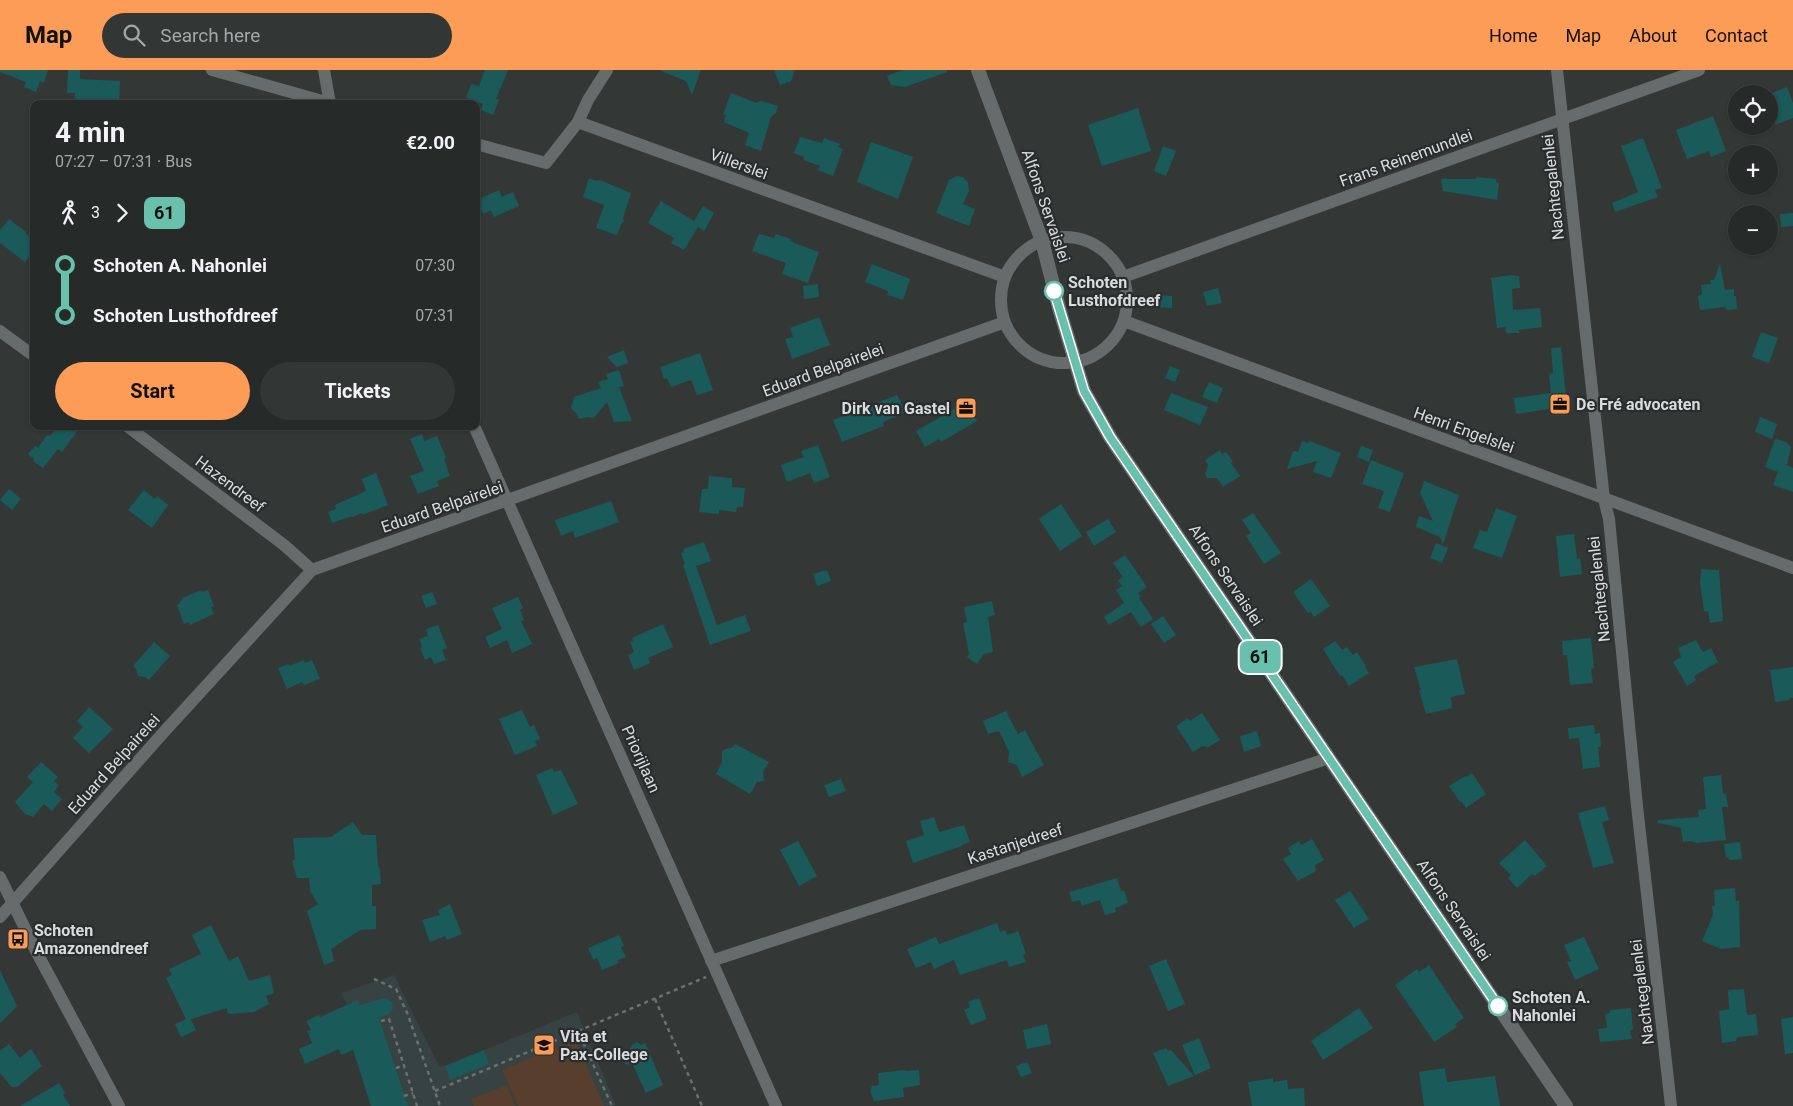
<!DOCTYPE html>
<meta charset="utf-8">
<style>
:root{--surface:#262a29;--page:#323635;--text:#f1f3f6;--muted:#a4a7a8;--line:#424646;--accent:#fd9c56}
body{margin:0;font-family:Roboto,sans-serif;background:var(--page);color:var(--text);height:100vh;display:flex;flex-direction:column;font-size:19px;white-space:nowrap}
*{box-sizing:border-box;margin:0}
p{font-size:16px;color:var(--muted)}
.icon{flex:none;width:28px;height:28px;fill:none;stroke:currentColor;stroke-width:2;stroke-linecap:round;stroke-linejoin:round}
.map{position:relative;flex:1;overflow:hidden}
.sheet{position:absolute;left:30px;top:30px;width:450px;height:330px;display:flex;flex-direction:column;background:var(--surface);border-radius:10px;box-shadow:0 1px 4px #0004,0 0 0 1px var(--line)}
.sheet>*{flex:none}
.badge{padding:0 10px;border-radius:8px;font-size:18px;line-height:32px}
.buttons{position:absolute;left:1728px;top:15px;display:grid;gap:10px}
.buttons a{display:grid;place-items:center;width:50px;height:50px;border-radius:50%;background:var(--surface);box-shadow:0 1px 4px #0004,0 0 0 1px var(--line);font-size:25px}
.map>.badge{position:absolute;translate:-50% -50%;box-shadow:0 0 0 2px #fff}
.legs{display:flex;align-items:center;gap:8px;height:55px;padding:0 25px;font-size:16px}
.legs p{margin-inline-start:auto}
.head{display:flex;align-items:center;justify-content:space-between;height:85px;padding:0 25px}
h1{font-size:28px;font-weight:700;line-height:38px}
.primary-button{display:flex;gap:10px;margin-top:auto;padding:10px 25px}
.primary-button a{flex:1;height:58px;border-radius:30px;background:var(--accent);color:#111;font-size:20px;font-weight:700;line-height:58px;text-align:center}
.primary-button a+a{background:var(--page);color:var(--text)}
ul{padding:0 25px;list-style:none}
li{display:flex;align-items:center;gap:18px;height:50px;font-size:19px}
li i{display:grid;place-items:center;width:8px;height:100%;margin:0 6px;background:currentColor}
li i::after{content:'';width:12px;height:12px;margin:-6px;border:4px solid;border-radius:50%;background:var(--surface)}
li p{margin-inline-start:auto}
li:first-child i{background:linear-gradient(#0000 50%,currentColor 0)}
li:last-child i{background:linear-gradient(currentColor 50%,#0000 0)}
header{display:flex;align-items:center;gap:30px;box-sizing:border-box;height:70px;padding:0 25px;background:var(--accent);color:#111}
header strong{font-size:24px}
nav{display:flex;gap:28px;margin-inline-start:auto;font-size:18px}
.search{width:350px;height:45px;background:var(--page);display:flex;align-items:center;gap:12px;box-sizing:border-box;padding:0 18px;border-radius:28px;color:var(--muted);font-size:19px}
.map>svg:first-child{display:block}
.built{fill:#364342}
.green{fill:#583e2c}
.building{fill:#1a5a58}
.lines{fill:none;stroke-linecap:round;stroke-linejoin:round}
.path{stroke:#6c7070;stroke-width:2.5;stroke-dasharray:4 4;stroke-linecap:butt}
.minor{stroke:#666b6b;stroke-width:12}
.tertiary{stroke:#666b6b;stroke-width:14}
.line-1-casing{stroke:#fff;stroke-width:11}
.line-1{stroke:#69c0ac;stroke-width:8}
.stop-1-dot{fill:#fff;stroke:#69c0ac;stroke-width:2.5}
.labels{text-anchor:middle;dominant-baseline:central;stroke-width:4.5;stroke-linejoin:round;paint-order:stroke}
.street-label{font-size:16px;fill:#d9dcdc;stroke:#292d2d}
.stop-label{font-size:16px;font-weight:bold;fill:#d9dcdc;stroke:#292d2d;text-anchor:start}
.poi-label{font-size:16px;font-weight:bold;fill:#d9dcdc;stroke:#292d2d;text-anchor:start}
</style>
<header>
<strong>Map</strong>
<div class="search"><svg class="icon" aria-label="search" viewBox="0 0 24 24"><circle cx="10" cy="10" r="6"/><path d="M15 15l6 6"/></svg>Search here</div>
<nav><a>Home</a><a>Map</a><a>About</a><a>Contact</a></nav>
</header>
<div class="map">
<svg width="1793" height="1036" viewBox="0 0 1793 1036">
<rect width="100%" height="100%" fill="#333837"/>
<!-- built -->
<path class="built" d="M394 905 439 996H445L577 942 616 1036H371L353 955 347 934 341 923Z"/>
<!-- green -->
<path class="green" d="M575 969 604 1036H518L502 1000Z
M507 1015 515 1036H474L471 1029Z"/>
<!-- building -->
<path class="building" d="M0 0H48L44 13 40 11 36 22 24 17 26 12 0 2Z
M68 0H80V9L120 11 119 34H74L75 23H67Z
M485 0H508L496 29 499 30 493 45 481 40 483 34 466 28 471 14 479 16Z
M659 0H701L692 25 686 11Z
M774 0H795L791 11 780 15Z
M902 0H947V2L905 17 891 15 887 6Z
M1787 17 1793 33V48L1769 57V37L1776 34 1772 23Z
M731 23 756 33 761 31 778 36 776 43 771 47 761 81 745 75 749 63 724 52 726 45 723 44Z
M1138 38 1151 81 1102 96 1088 55Z
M1713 46 1726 81 1711 87 1709 81 1687 89 1676 60Z
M800 67 822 73 824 68 840 74 838 77 843 79 833 106 818 100 820 96 803 90 804 87 794 83Z
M1643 68 1662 118 1655 120 1658 127 1615 142 1612 133 1638 122 1621 76Z
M871 72 913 87 898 129 857 112Z
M1163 76 1176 81 1166 106 1154 101Z
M957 106 963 107 968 112 969 121 963 134 975 139 969 156 936 143 949 110Z
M1477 107 1496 109V112L1499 113 1497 130 1443 121 1441 109H1476Z
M589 108 596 111 600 110 631 123 623 148 624 151 621 154 617 165 596 158 604 135 583 127Z
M499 120 502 127 513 122 519 136 494 147 491 140 483 144 478 133 482 130 481 128Z
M661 131 694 151 703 136 714 143 704 161 698 157 684 180 671 173 674 168 648 153Z
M1793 143V156L1781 157 1780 144Z
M9 149 26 162 25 163 34 170V180L25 192 0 173V160Z
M759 164 774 168 776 164 788 168 794 173 819 182 808 213 782 204 786 193 752 181Z
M872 194 910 209 903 230 887 225 888 221 865 212Z
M1720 194 1725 220 1734 219V226H1736L1737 239 1727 240 1725 237 1700 240 1698 226 1702 224 1701 215 1711 214 1710 210H1714Z
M1510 205 1519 206 1520 218 1512 219 1513 240 1540 238 1542 257 1519 260V263H1506L1505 257 1497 258 1491 208Z
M818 214 819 227 804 229 803 216Z
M1218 218 1222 233 1207 236 1203 222Z
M1158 225 1172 226V238L1157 237Z
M819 247 830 275 792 289 785 269 793 267 790 258Z
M1761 262 1778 268 1769 293 1752 287Z
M1561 277 1567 336 1516 344 1514 328 1551 323 1549 304 1553 303 1551 278Z
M624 280 628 293 617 297 607 287Z
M700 283 713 320 697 325 691 310 671 317 667 308 664 309 660 297Z
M1170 296 1180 300 1175 312 1165 308Z
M619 300 624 316 619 317 632 351 614 352 607 332 594 348 587 347 579 349 577 344 571 338 574 327 601 318 598 312 608 309 606 304Z
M1209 312 1223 318 1217 333 1202 327Z
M1171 323 1208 337 1200 355 1164 340Z
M897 325 906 342 883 352 884 356 842 372 833 350Z
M966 332 977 351 941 372 939 369 925 377 916 361Z
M1760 347 1777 354 1772 369 1755 362Z
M58 356H81L62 382 58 379 43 398 33 391 34 389 28 384 35 376 38 378 47 365 50 366Z
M422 364 424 371 437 366 446 388 444 389 450 406 437 411 439 416 418 424 410 406 424 401 410 369Z
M1775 369 1786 372 1791 377 1787 395 1793 398V422L1773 415 1778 402 1765 397Z
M1302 371 1309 373V371L1341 383 1331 408 1313 402 1317 391 1287 399 1293 381 1298 382Z
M818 375 830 407 814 413 810 403 787 412 781 395 804 387 801 381Z
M1361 376 1373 380 1369 392 1357 387Z
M1220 380 1222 384 1226 382 1233 392 1231 393 1240 406 1223 417 1217 408H1207L1205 404 1208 395 1205 390Z
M1371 390 1404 403 1390 442 1378 438 1384 421 1362 414Z
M376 403 388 435 362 445V443L352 447V446L332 453 328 442 336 439 335 435 366 421 362 409Z
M709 406 732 408V417L745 418 743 437H737L736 442 719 440V444L699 442 702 419H708Z
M1424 411 1459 425 1443 474 1440 467 1416 457 1419 446 1433 451 1420 423Z
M9 419 21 429 12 440 0 430Z
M144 420 155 429 157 426 168 435 152 458 128 440Z
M611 431 619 452 575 468 573 461 561 466 555 450Z
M1061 434 1082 466 1060 481 1039 449Z
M1496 438 1517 446 1502 488 1473 478 1480 460 1487 462Z
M1253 443 1281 483 1264 494 1246 466 1251 463 1242 450Z
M1108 449 1116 462 1094 476 1086 462Z
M1574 464 1577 489 1580 488 1582 504 1560 507 1556 466Z
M704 472 711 491 696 496 717 555 745 545 751 561 710 575 683 495 685 494 681 483 684 482 683 479Z
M1436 473 1448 478 1442 493 1430 488Z
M1125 485 1147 517 1138 523 1141 527 1139 528 1153 549 1141 557 1131 542 1109 555 1104 547 1124 533 1116 520 1122 516 1118 510 1123 507 1113 493Z
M1701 499 1719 500 1723 551 1710 553 1708 541H1704L1700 513Z
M827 500 831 511 817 516 813 504Z
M1311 509 1330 536 1314 547 1311 542 1308 543 1293 522Z
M202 520V522L208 520 214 536 211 537 214 544 190 555 189 552 184 554 177 535 180 533V531L182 530V528Z
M432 522 437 534 426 538 421 526Z
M518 527 523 538 520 540 524 550 521 551 532 574 512 583 507 570 490 578 485 567 502 559 492 538Z
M992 531 995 545 988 547 993 582 984 584 977 594 967 587 969 584 963 553 967 552 964 537Z
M1163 546 1176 565 1164 573 1151 554Z
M663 554 673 577 648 588 650 593 634 600 628 585 634 582 630 572 633 571 632 568Z
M438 555 447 578 442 580 446 590 434 594 431 587 425 590 420 578 422 577 419 569 428 566 426 559Z
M1591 568 1594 598 1591 599 1593 613 1570 615 1567 585H1563L1562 571Z
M1696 570 1703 582 1711 578 1718 592 1694 606 1696 610 1687 616 1673 592 1681 587 1678 578Z
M1335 571 1342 580 1347 577 1353 585 1357 582 1366 596 1365 597 1369 603 1349 616 1342 605 1340 606 1323 579Z
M154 572 170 586 149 610 145 607 138 606 136 599 133 596Z
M1457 589 1465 624 1451 627 1452 638 1426 644 1419 620H1421L1414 597Z
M304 590 305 593 312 590 320 609 304 615 302 612 287 619 278 598 288 594 289 596Z
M1793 597V628H1789L1790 630 1775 632 1770 600Z
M89 637 113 659 89 683 73 668 83 657 77 651Z
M522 640 530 657 534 655 540 669 535 671 537 676 515 685 499 649Z
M1006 641 1018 664 1025 660 1044 695 1022 707 1017 695 1008 692 1009 682 999 661 988 664 983 651Z
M1202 643 1220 670 1207 678 1206 676 1203 677 1202 676 1193 682 1176 656 1188 648 1190 651Z
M1594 655 1595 664 1600 663 1601 677H1598L1600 697 1583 699 1579 668 1569 669 1568 658Z
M1257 661 1261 676 1244 682 1240 666Z
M735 674 769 692 763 702 764 711 757 712 750 724 716 704 722 692V682L725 679 732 678Z
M41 692 58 707 54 711 59 715 54 722 62 729 52 741 44 734 33 747 25 744 15 732 33 712 27 707Z
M552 698 554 702 561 700 578 734 553 745 536 705Z
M1472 703 1486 724 1466 738 1461 731 1460 732 1449 716 1465 706 1466 707Z
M1721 705 1723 724H1726L1728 737H1722L1726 770 1697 773 1690 771 1683 772 1681 758 1658 753V750L1699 747 1698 740 1706 739 1703 707Z
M841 709 846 721 829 727 824 715Z
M1605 736 1609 750 1602 752 1614 793 1593 798 1578 743Z
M934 747 939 762 964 755 970 772 962 775V776L913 793 906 771 924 765 920 751Z
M353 752 362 765H376L378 796 380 799 381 814 372 815V836H376V859L360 860 331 879 334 891 324 895 307 841 318 834 310 821 309 808H297L292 791 295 789 293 768 331 767Z
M1312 769 1324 790 1315 795 1316 801 1298 811 1283 789 1291 784 1288 778 1299 771 1301 775Z
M1525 770 1547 796 1535 806 1532 804 1517 818 1508 808 1511 805 1499 793Z
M798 771 817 806 799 816 780 780Z
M1740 772 1742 789 1729 790 1728 787 1726 788 1724 774Z
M1117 808 1121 821 1124 820 1128 833 1115 838 1116 842 1105 845 1100 830 1082 836 1080 830 1072 832 1069 822Z
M1735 818 1736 831H1739L1740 877 1721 879 1702 871 1713 845 1712 836H1715L1714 820Z
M1350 821 1369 849 1354 858 1335 830Z
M450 834 462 864 447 870 445 866 430 872 422 850 440 845 438 840Z
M997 853 1000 862 1005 860 1007 865 1018 861 1026 884 1023 885 1026 892 1009 897 1007 890 960 905 954 890 934 899 931 892 916 898 907 879 936 867 939 874Z
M211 855 229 891 238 886 249 911 270 905 274 923 266 926 269 934 254 942 228 944 227 938 191 949 196 960 181 967 175 954 186 949 166 908 172 905 169 899 201 884 192 865Z
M619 865 624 876 621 877 626 887 618 890 619 893 602 900 597 888 593 890 588 878Z
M1584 867 1599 899 1575 910 1567 892 1571 891 1564 875Z
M1166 889 1185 934 1168 941 1149 896Z
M1429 895 1464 948 1455 954 1457 957 1434 972 1395 915 1417 899 1419 902Z
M0 900 17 936 0 953Z
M1744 919 1747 945 1756 944 1758 965 1737 967 1736 971 1722 973 1719 941 1729 939 1728 920Z
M386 928 392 932 393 939 389 944 379 948 408 1036H371L353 980 341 985 339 979 305 994 299 979 312 973 307 961 311 960 306 951 319 945 320 947 358 930 359 935Z
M979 928 987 949 971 955 964 940 970 937 968 932Z
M1359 938 1373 958 1323 990 1311 971Z
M1631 938 1633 960H1630L1632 969 1600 972 1598 959 1607 958 1605 944 1610 943V940Z
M1793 947V983L1785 984 1781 949Z
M1047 954 1051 974 1027 979 1023 960Z
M1199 968 1211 998 1195 1005 1182 975Z
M637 972 641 975 645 973 663 1015 646 1023 633 995 625 994 622 989 624 984 630 979 632 975Z
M9 974 20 988 31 979 42 996 17 1017H12L0 1003V981Z
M1166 978 1168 981 1171 980 1194 1006 1168 1016 1153 983Z
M484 980 489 994 450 1010 445 996Z
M1027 992 1032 1003 1021 1007 1016 996Z
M1445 998 1447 1012 1495 1006 1500 1036H1424L1419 1002Z
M905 1000V1001L919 1000 920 1015 903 1018 904 1027 874 1031 870 1021 872 1016 879 1015 878 1003Z
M1273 1008V1012L1287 1010 1288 1019 1304 1018 1305 1036H1252L1248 1012Z
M59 1013 65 1023 63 1025 70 1036H20Z"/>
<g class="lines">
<!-- path -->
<path class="path" d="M374 909 396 919 408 945 440 1036
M655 929 702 1036
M381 951 389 949 417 1036
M578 961 706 907
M396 998 404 995
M435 1021 578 961 612 1036
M404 1026 413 1023"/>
<!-- minor -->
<path class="minor" d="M212 0 333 34
M324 0 330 34
M1557 0 1604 429 1609 449 1637 736 1671 1036
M578 52 588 30 607 0
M476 74 546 93 578 52 1005 207
M1001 230a63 63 0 1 1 126 0a63 63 0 1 1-126 0Z
M1123 207 1699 0
M1124 251 1793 498
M0 261 34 286
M127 356 284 475 312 500
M474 356 776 1036
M0 807 36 881 119 1036
M0 847 163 663 312 500 1005 252
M711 891 1329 688"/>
<!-- tertiary -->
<path class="tertiary" d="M978 0 1042 171 1059 238 1084 321 1110 367 1566 1036"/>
</g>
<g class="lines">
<!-- line-1 casing -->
<g class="line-1-casing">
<path id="line-1" d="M1054 221 1084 321 1110 367 1498 936"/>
</g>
<!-- line-1 -->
<use href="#line-1" class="line-1"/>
</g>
<!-- icons -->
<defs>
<g id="office-square" transform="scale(1.125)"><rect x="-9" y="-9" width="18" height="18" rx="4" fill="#fd9c56" stroke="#292d2d"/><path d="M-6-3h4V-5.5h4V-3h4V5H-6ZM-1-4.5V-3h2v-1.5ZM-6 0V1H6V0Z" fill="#111"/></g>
<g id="bus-square" transform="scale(1.125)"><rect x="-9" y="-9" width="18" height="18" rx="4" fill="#fd9c56" stroke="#292d2d"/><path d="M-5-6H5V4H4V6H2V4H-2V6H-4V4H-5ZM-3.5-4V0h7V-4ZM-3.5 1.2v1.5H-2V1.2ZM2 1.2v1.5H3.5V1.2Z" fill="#111"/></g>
<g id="school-square" transform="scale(1.125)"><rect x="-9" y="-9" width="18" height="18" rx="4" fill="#fd9c56" stroke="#292d2d"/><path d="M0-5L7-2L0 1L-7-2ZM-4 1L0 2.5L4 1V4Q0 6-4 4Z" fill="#111"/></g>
</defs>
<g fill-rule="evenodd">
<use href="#office-square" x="1560" y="334"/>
<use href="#office-square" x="966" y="338"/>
<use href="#bus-square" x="18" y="869"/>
<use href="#school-square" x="544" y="975"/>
</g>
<!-- markers -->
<g class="stop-1-dot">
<circle cx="1054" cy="221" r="9"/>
<circle cx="1498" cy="936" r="9"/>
</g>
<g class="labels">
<!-- street labels -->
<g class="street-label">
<text transform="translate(1406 88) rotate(-20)">Frans Reinemundlei</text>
<text transform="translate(739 94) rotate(20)">Villerslei</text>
<text transform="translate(1553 117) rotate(-96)">Nachtegalenlei</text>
<text transform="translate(1046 136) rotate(71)">Alfons Servaislei</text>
<text transform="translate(823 300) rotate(-20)">Eduard Belpairelei</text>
<text transform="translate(1464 360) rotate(20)">Henri Engelslei</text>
<text transform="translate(230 414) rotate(37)">Hazendreef</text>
<text transform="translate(442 437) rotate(-19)">Eduard Belpairelei</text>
<text transform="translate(1226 505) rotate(56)">Alfons Servaislei</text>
<text transform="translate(1599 519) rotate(-96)">Nachtegalenlei</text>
<text transform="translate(641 689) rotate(66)">Priorijlaan</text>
<text transform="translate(114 694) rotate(-48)">Eduard Belpairelei</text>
<text transform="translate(1015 774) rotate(-18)">Kastanjedreef</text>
<text transform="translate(1454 840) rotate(56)">Alfons Servaislei</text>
<text transform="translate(1642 922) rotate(-97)">Nachtegalenlei</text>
</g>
<!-- stop labels -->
<g class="stop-label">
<text x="1068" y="212">Schoten<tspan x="1068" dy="18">Lusthofdreef</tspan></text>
<text x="1512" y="927">Schoten A.<tspan x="1512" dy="18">Nahonlei</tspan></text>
</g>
<!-- poi labels -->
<g class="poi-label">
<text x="1576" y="334">De Fré advocaten</text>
<text x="950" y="338" text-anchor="end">Dirk van Gastel</text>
<text x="34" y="860">Schoten<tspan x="34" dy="18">Amazonendreef</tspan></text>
<text x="560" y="966">Vita et<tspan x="560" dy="18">Pax-College</tspan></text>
</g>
</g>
</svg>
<div class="buttons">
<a><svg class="icon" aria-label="locate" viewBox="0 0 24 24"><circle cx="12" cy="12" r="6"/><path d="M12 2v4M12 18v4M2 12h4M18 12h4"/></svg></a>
<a>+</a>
<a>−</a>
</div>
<b class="badge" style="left:1260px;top:587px;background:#69c0ac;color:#111">61</b>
<section class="sheet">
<div class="head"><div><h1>4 min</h1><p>07:27 – 07:31 · Bus</p></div><b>€2.00</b></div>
<div class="legs"><svg class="icon" aria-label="walk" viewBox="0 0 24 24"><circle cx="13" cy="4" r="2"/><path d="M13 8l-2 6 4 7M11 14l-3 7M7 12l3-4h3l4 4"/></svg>3<svg class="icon" aria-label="forward" viewBox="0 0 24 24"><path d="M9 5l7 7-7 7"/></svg><b class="badge" style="background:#69c0ac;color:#111">61</b></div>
<ul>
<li><i style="color:#69c0ac"></i><b>Schoten A. Nahonlei</b><p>07:30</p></li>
<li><i style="color:#69c0ac"></i><b>Schoten Lusthofdreef</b><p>07:31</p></li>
</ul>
<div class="primary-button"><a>Start</a><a>Tickets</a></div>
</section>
</div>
